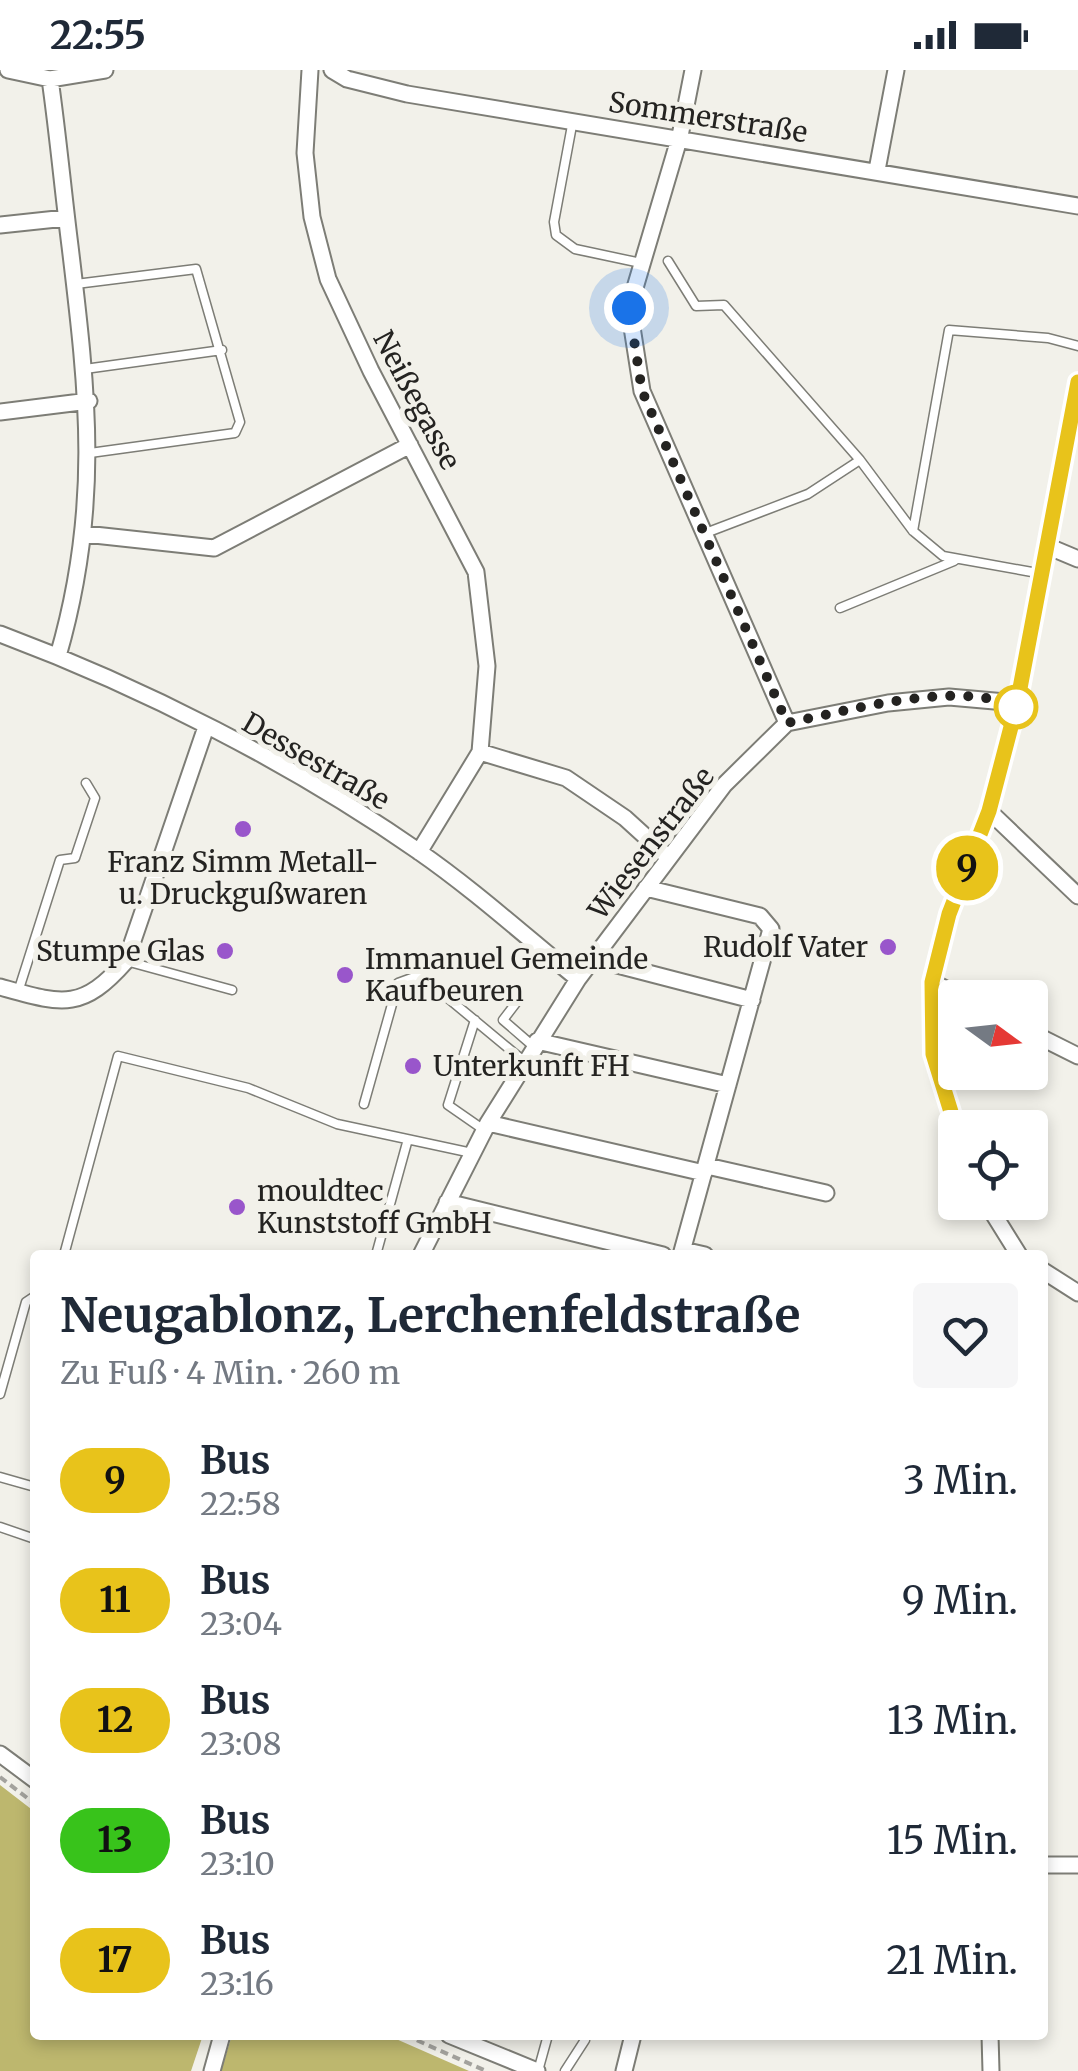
<!DOCTYPE html>
<html lang="de">
<meta charset="utf-8">
<style>
:root{--surface:#fff;--page:#f6f6f7;--text:#1f2937;--muted:#747a83}
body{margin:0;font-family:Merriweather,serif;background:var(--page);color:var(--text);height:100vh;display:flex;flex-direction:column;font-size:38px;white-space:nowrap}
*{box-sizing:border-box;margin:0}
p{font-size:32px;color:var(--muted)}
.icon{flex:none;width:55px;height:55px;fill:none;stroke:currentColor;stroke-width:2;stroke-linecap:round;stroke-linejoin:round}
.map{position:relative;flex:1;overflow:hidden}
.drawer{position:absolute;left:30px;top:1180px;width:1018px;height:790px;display:flex;flex-direction:column;background:var(--surface);border-radius:10px;box-shadow:0 5px 15px #0003}
.drawer>*{flex:none}
.badge{padding:0 20px;border-radius:32px;font-size:35px;line-height:65px}
.needle{width:65px;rotate:105deg}
.controls{position:absolute;left:938px;top:910px;display:grid;gap:20px}
.controls a{display:grid;place-items:center;width:110px;height:110px;border-radius:10px;background:var(--surface);box-shadow:0 5px 15px #0003;font-size:50px}
.you{position:absolute;width:50px;height:50px;margin:-25px;border:8px solid #fff;border-radius:50%;background:#1a73e8;box-shadow:0 0 0 15px #1a73e833}
.map>.badge{position:absolute;translate:-50% -50%;box-shadow:0 0 0 5px #fff}
.round{display:grid;place-items:center;flex:none;width:105px;height:105px;border-radius:10px;background:var(--page)}
.headline{display:flex;align-items:center;justify-content:space-between;height:170px;padding:0 30px}
h1{font-size:48px;font-weight:700;line-height:75px}
ul{padding:0;list-style:none}
li{display:flex;align-items:center;gap:30px;height:120px;padding:0 30px}
li div{flex:1}
li b{display:block;font-size:38px}
li em{font-style:normal}
li .badge{min-width:110px;font-weight:700;text-align:center}
.status{display:flex;justify-content:space-between;align-items:center;height:70px;padding:0 50px;background:var(--surface);direction:ltr}
.status svg{height:28px;fill:currentColor}
.map>svg:first-child{display:block}
.forest{fill:#bdb76e}
.lines{fill:none;stroke-linecap:round;stroke-linejoin:round}
.service-casing{stroke:#7d7d76;stroke-width:11}
.minor-casing{stroke:#7d7d76;stroke-width:19}
.path{stroke:#a3a29d;stroke-width:4;stroke-dasharray:8 5;stroke-linecap:butt}
.service{stroke:#fff;stroke-width:8}
.minor{stroke:#fff;stroke-width:15}
.line-casing{stroke:#fff;stroke-width:22}
.line{stroke:#e8c31b;stroke-width:15}
.walk{stroke:#242321;stroke-width:10;stroke-dasharray:0 18}
.stop-dot{fill:#fff;stroke:#e8c31b;stroke-width:5}
.poi-dot{fill:#9956cb;stroke:#f2f1ea;stroke-width:4}
.labels{text-anchor:middle;dominant-baseline:central;stroke-width:10;stroke-linejoin:round;paint-order:stroke}
.street-label{font-size:28px;fill:#242321;stroke:#f2f1ea}
.poi-label{font-size:28px;fill:#242321;stroke:#f2f1ea;text-anchor:start}
</style>
<div class="status"><b>22:55</b><svg viewBox="0 0 49 12"><path d="M0 12V9h3v3zM5 12V6h3v6zM10 12V3h3v9zM15 12V0h3v12zM26 1h20v11H26zM47 4h2v5h-2z"/></svg></div>
<div class="map">
<svg width="1078" height="2001" viewBox="0 0 1078 2001">
<rect width="100%" height="100%" fill="#f2f1ea"/>
<!-- forest -->
<path class="forest" d="M0 1715 35 1742V1965H203L191 2001H0Z
M232 1965H387L469 2001H221Z"/>
<g class="lines">
<!-- service casing -->
<g class="service-casing">
<path id="service" d="M573 50 554 152 556 165 575 179 641 193
M668 191 696 236 724 235 860 390 913 461 943 486 1043 504
M76 214 196 199 240 352 235 363 90 383
M85 299 222 280
M913 461 949 260 1048 268 1078 276
M703 464 808 424 860 390
M840 538 954 491
M126 891 232 920
M18 922 60 790 75 788 95 728 86 713
M519 929 503 950 533 976
M475 950 448 1035 484 1060
M364 1034 398 913 420 905 525 992
M64 1185 118 986 248 1018 337 1054 472 1083
M376 1185 408 1069
M0 1324 26 1232 35 1226
M0 1407 35 1417
M0 1457 35 1469
M538 2001 548 1965
M565 2001 585 1970"/>
</g>
<!-- minor casing -->
<g class="minor-casing">
<path id="minor" d="M8 0 50 9 105 0
M310 0 305 83 312 147 328 209 371 301 476 502 487 596 480 682 419 782
M332 0 347 9 407 24 1078 136
M693 0 680 66 629 238 642 321 787 653
M50 9C58 65 63 121 70 176 88 325 101 438 58 586
M877 100 896 0
M0 155 66 148
M0 342 89 331
M85 464 214 478 410 375
M1047 476 1078 489
M0 564C142 617 293 694 418 781 473 819 525 866 578 909
M480 682 566 708 625 748 669 788
M989 741 1078 826
M646 818 760 846 771 859 681 1185
M594 889 752 930
M932 912 963 928
M0 917C62 934 81 942 126 891L206 657
M1030 962 1078 986
M537 971 728 1015
M488 1053 704 1103
M956 1058 933 984 932 912 949 845 989 741 1017 633 1078 312
M707 1096 826 1123
M447 1132 663 1185
M986 1132 1019 1185
M683 1180 705 1185
M421 1185 488 1053 578 909 724 715 787 653 888 633 949 627 1017 633
M1042 1200 1078 1223
M0 1684 35 1710
M1042 1795H1078
M449 1965 537 2001
M990 1965 991 2001
M212 2001 222 1965
M624 2001 633 1965"/>
</g>
<!-- path -->
<path class="path" d="M0 1707 35 1734
M405 1965 486 2001"/>
<!-- service -->
<use href="#service" class="service"/>
<!-- minor -->
<use href="#minor" class="minor"/>
</g>
<g class="lines">
<!-- line casing -->
<g class="line-casing">
<path id="line" d="M956 1058 933 984 932 912 949 844 989 741 1017 634 1078 312"/>
</g>
<!-- line -->
<use href="#line" class="line"/>
<!-- walk -->
<path class="walk" d="M629 238 642 321 787 653C848 641 958 609 1016 637"/>
</g>
<!-- markers -->
<circle class="stop-dot" cx="1016" cy="637" r="20"/>
<g class="poi-dot">
<circle cx="243" cy="759" r="10"/>
<circle cx="888" cy="877" r="10"/>
<circle cx="225" cy="881" r="10"/>
<circle cx="345" cy="905" r="10"/>
<circle cx="413" cy="996" r="10"/>
<circle cx="237" cy="1137" r="10"/>
</g>
<g class="labels">
<!-- street labels -->
<g class="street-label">
<text transform="translate(708 47) rotate(9)">Sommerstraße</text>
<text transform="translate(417 330) rotate(62)">Neißegasse</text>
<text transform="translate(316 691) rotate(30)">Dessestraße</text>
<text transform="translate(651 773) rotate(-52)">Wiesenstraße</text>
</g>
<!-- poi labels -->
<g class="poi-label">
<text x="243" y="792" text-anchor="middle">Franz Simm Metall-<tspan x="243" dy="32">u. Druckgußwaren</tspan></text>
<text x="868" y="877" text-anchor="end">Rudolf Vater</text>
<text x="205" y="881" text-anchor="end">Stumpe Glas</text>
<text x="365" y="889">Immanuel Gemeinde<tspan x="365" dy="32">Kaufbeuren</tspan></text>
<text x="433" y="996">Unterkunft FH</text>
<text x="257" y="1121">mouldtec<tspan x="257" dy="32">Kunststoff GmbH</tspan></text>
</g>
</g>
</svg>
<div class="controls">
<a><svg class="needle" viewBox="-14 -14 28 28"><path d="M0-13l5 13h-10z" fill="#e53935"/><path d="M0 13l5-13h-10z" fill="#747a83"/></svg></a>
<a><svg class="icon" aria-label="locate" viewBox="0 0 24 24"><circle cx="12" cy="12" r="6"/><path d="M12 2v4M12 18v4M2 12h4M18 12h4"/></svg></a>
</div>
<div class="you" style="left:629px;top:238px"></div>
<b class="badge" style="left:967px;top:798px;background:#e8c31b;color:#111">9</b>
<section class="drawer">
<div class="headline"><div><h1>Neugablonz, Lerchenfeldstraße</h1><p>Zu Fuß · 4 Min. · 260 m</p></div><a class="round"><svg class="icon" aria-label="heart" viewBox="0 0 24 24"><path d="M12 20l-8-8c-3-5 5-10 8-4 3-6 11-1 8 4z"/></svg></a></div>
<ul>
<li><span class="badge" style="background:#e8c31b;color:#111">9</span><div><b>Bus</b><p>22:58</p></div><em>3 Min.</em></li>
<li><span class="badge" style="background:#e8c31b;color:#111">11</span><div><b>Bus</b><p>23:04</p></div><em>9 Min.</em></li>
<li><span class="badge" style="background:#e8c31b;color:#111">12</span><div><b>Bus</b><p>23:08</p></div><em>13 Min.</em></li>
<li><span class="badge" style="background:#38c31b;color:#111">13</span><div><b>Bus</b><p>23:10</p></div><em>15 Min.</em></li>
<li><span class="badge" style="background:#e8c31b;color:#111">17</span><div><b>Bus</b><p>23:16</p></div><em>21 Min.</em></li>
</ul>
</section>
</div>
